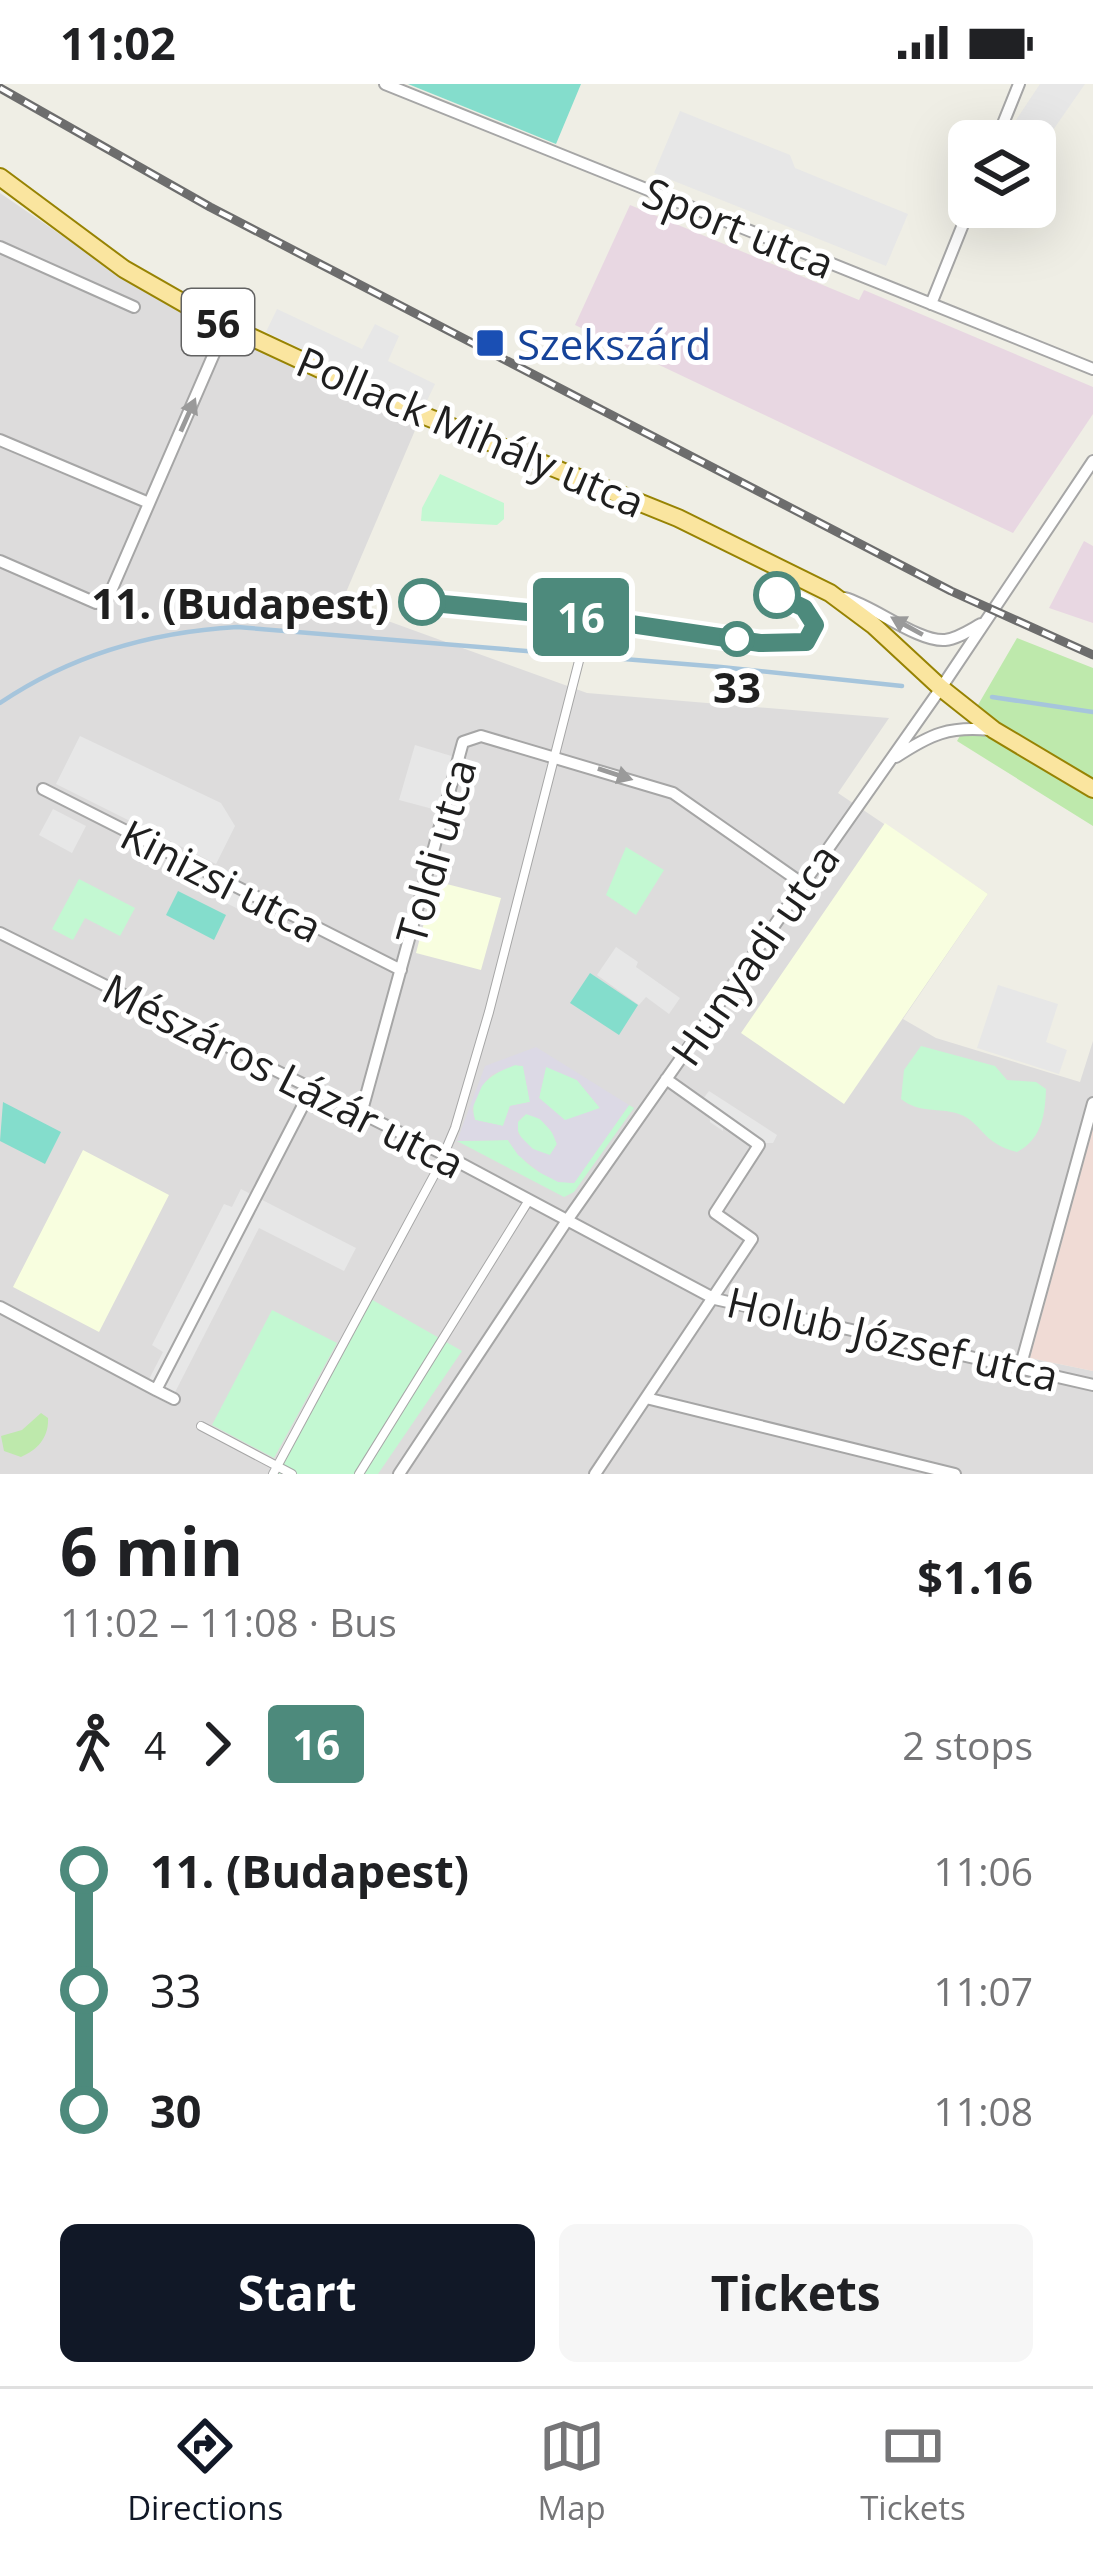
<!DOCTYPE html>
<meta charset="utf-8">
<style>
:root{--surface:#fff;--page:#f6f6f6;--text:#202124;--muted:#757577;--line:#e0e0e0;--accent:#111827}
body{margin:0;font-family:"Open Sans",sans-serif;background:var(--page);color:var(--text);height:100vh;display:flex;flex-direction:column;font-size:45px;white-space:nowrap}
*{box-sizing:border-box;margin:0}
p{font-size:39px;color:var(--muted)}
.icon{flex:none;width:66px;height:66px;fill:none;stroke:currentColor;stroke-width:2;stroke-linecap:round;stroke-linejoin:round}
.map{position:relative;height:1390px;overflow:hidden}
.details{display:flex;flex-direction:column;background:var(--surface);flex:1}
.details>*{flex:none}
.badge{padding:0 24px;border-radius:9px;font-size:42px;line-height:78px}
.tools{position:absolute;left:948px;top:36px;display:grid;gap:24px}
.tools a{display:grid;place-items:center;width:108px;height:108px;border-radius:18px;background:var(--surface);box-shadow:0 12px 48px #0002;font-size:60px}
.map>.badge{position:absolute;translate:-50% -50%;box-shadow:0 0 0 6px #fff}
.legs{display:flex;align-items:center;gap:18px;height:132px;padding:0 60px;font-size:39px}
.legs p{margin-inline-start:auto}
.summary{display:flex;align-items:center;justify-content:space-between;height:204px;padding:0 60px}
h1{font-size:66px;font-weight:700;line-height:90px}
.action{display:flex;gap:24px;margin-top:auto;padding:24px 60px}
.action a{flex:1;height:138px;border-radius:18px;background:var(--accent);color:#fff;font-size:48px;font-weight:700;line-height:138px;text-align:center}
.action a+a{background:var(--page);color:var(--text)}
ul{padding:0 60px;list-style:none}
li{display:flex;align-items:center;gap:42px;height:120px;font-size:45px}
li i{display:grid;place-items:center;width:18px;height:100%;margin:0 15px;background:currentColor}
li i::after{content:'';width:30px;height:30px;margin:-15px;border:9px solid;border-radius:50%;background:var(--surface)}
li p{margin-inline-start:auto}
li:first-child i{background:linear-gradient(#0000 50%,currentColor 0)}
li:last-child i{background:linear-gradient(currentColor 50%,#0000 0)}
.status{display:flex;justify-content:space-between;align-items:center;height:84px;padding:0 60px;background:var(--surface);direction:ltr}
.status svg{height:33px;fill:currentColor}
.menu{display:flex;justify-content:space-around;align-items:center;height:168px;border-top:3px solid var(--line);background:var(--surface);font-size:33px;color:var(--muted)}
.menu a{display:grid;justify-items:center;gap:6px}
.menu .on{color:var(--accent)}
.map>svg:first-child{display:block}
.residential{fill:#dddcdc}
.commercial{fill:#f0dbd5}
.industrial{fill:#e8d7e2}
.education{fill:#f8fedf}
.grass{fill:#bee9ac}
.park{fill:#c3f8d2}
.pitch{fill:#84ddcc}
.parking{fill:#e7e7e7}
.plaza{fill:#dcd9e5;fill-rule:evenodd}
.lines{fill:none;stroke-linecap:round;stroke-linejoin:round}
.stream{stroke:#a6c5dc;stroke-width:4.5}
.pedestrian-casing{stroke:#a6a6a6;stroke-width:10}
.minor-casing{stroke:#a6a6a6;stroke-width:14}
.primary-casing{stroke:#978303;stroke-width:20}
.pedestrian{stroke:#fff;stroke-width:8}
.minor{stroke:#fff;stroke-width:10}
.primary{stroke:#fae59f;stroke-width:16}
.rail-casing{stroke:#6d6d6d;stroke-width:9}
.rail{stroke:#fff;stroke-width:4.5;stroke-dasharray:14;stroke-linecap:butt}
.oneway{fill:#9a9a9a}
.line-1-casing{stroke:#fff;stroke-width:27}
.line-1{stroke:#4d8a7c;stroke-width:18}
.transit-dot{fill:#1a4fb4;stroke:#fff;stroke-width:4.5}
.stop-1-dot{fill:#fff;stroke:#4d8a7c;stroke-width:6}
.labels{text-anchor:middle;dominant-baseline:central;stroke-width:10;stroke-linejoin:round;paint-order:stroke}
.shield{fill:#fff;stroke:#626262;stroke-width:3}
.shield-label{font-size:39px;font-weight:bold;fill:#1f1f1f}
.street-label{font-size:42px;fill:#1f1f1f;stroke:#fff}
.transit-label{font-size:42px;fill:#164399;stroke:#fff;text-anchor:start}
.stop-label{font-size:42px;font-weight:bold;fill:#1f1f1f;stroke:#fff;text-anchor:end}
</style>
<div class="status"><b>11:02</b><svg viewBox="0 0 49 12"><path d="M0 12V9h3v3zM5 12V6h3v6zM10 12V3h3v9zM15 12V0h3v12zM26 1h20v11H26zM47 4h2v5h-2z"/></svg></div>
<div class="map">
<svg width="1093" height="1390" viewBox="0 0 1093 1390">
<rect width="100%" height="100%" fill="#efeee5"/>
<!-- residential -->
<path class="residential" d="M0 109 128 197 419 337 341 520 587 609 889 634 838 709 988 810 903 935 936 954 1080 998 1093 957V1044L1030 1274 1093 1287V1390H0Z"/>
<!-- commercial -->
<path class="commercial" d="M1093 1044V1287L1030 1274Z"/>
<!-- industrial -->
<path class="industrial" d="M630 121 859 216 864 206 1093 303V330L1013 449 575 241Z
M1084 457 1093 462V539L1049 524Z"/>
<!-- education -->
<path class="education" d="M885 739 988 810 844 1020 741 949Z
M435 797 501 814 481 886 416 869Z
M83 1066 169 1111 99 1248 13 1203Z"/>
<!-- grass -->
<path class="grass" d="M1017 554 1093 584V742L957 657Z
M41 1329 48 1334C49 1353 38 1366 21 1373L4 1367 1 1352 22 1346Z"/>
<!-- park -->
<path class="park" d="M440 390 504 419V435L497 441 421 437 422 424Z
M626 763 664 786 636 831 606 811Z
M79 795 135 824 120 852 85 834 73 856 52 845Z
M921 962 995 982 1007 996 1036 998 1046 1005C1045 1031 1042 1055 1017 1068 981 1059 983 1039 959 1030 938 1023 920 1030 901 1015L904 986Z
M515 981 523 982 530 1018 510 1022 503 1042 475 1036C467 1008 490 989 515 981Z
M546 982 577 996 600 1024 565 1037 539 1014Z
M629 1021 634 1024 574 1108 564 1113 457 1057 508 1056C523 1080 545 1097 574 1099Z
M526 1030C542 1032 552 1045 557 1060L550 1071C533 1070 519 1056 516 1040Z
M369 1214 462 1267 378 1390H273Z
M272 1226 337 1259 274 1374 212 1341Z"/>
<!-- pitch -->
<path class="pitch" d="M408 0H581L556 60Z
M178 807 226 831 214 856 166 831Z
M590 889 638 921 619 951 570 919Z
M3 1018 61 1048 45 1080 0 1057Z"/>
<!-- parking -->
<path class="parking" d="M1040 0H1085L1035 72V57H1002Z
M680 27 790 71 795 84 908 130 886 182 654 89Z
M277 225 362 265 375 240 399 252 388 277 435 300 424 323 266 248Z
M80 652 221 719 235 742 216 780 56 700Z
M415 661 458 674 444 728 399 716Z
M53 725 86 742 72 769 39 751Z
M172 771 257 814 248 830 163 787Z
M616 863 638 878 636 883 680 914 669 930 646 913 639 921 597 891Z
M998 901 1058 920 1046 958 1067 966 1059 990 977 964Z
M709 1007 777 1051 773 1059H756L723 1037V1047L710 1038 709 1026 700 1019Z
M241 1105 356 1164 344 1187 259 1144 169 1320 143 1307 163 1268 152 1261 224 1120 232 1123Z"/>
<!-- plaza -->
<path class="plaza" d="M536 963 629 1021 574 1099 558 1098 541 1089 518 1071 508 1056 457 1057 485 982ZM515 981 523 982 530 1018 510 1022 503 1042 475 1036 472 1025 482 1002 491 991ZM546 983 577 996 600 1024 565 1036 539 1014ZM526 1030 540 1035 552 1048 557 1060 550 1071 533 1065 518 1050V1037Z"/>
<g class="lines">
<!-- stream -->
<path class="stream" d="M992 613 1093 628
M0 619C71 571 151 548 237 543L721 583 902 602"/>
<!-- pedestrian casing -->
<g class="pedestrian-casing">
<path id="pedestrian" d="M201 1342 292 1390
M273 1390 438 1084 455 1044 489 928 590 534
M359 1390 529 1116"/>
</g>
<!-- minor casing -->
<g class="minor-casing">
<path id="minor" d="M385 0 1093 285
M996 57 1019 0
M0 163 134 223
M931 220 970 123
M0 356 149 419
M0 477 96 519 108 514 226 242
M845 514C874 522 918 558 945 556 957 555 970 546 981 540
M896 673C931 650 949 642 990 646
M43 705 401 886
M0 849 445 1071 715 1215 1093 1301
M361 1030 463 658 481 652 673 709 803 800
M0 1223 156 1306
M1020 1284 1093 1019
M646 1314 955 1390
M174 1315 156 1306 311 1006
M399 1390 568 1135 941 604 1093 377
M595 1390 752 1155 715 1129 759 1061 666 995"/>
</g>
<!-- primary casing -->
<g class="primary-casing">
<path id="primary" d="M0 93 124 185 208 233 395 320 678 434 830 509 873 541 941 604 994 646 1093 705"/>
</g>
<!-- pedestrian -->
<use href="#pedestrian" class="pedestrian"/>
<!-- minor -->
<use href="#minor" class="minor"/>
<!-- primary -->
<use href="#primary" class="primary"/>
<!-- rail casing -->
<g class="rail-casing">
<path id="rail" d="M0 4 210 123 951 507 1093 571"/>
</g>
<!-- rail -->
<use href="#rail" class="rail"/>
</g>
<!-- one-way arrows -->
<defs><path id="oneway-solid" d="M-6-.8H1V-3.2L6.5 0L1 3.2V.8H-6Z" transform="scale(3)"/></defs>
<g class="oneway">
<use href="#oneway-solid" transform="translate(188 331) rotate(-66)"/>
<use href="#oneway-solid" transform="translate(907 542) rotate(-151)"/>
<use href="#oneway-solid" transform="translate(615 690) rotate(18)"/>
</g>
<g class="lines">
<!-- line-1 casing -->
<g class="line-1-casing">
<path id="line-1" d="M422 518 590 534 760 559 806 558 815 541 804 524 777 511"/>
</g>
<!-- line-1 -->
<use href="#line-1" class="line-1"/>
</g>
<!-- markers -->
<rect class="transit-dot" x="475" y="244" width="30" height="30" rx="6"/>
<g class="stop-1-dot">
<circle cx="777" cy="511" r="21"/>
<circle cx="422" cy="518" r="21"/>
<circle cx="737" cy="555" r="15"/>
</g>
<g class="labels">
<!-- shield labels -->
<rect class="shield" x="182" y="205" width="72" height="66" rx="9"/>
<g class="shield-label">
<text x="218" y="238">56</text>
</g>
<!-- street labels -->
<g class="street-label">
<text transform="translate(739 143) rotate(22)">Sport utca</text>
<text transform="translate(471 347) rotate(23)">Pollack Mihály utca</text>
<text transform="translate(435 767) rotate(-74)">Toldi utca</text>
<text transform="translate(222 796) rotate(27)">Kinizsi utca</text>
<text transform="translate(754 870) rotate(-55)">Hunyadi utca</text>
<text transform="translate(284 991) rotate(27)">Mészáros Lázár utca</text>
<text transform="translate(893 1254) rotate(13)">Holub József utca</text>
</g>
<!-- transit labels -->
<g class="transit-label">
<text x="517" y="259">Szekszárd</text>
</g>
<!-- stop labels -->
<g class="stop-label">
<text x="389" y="518">11. (Budapest)</text>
<text x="737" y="602" text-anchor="middle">33</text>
</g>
</g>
</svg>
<div class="tools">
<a><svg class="icon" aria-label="layers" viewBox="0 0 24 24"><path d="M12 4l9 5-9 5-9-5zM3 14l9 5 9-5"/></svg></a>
</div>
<b class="badge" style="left:581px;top:533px;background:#4d8a7c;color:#fff">16</b>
</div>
<section class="details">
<div class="summary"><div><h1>6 min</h1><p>11:02 – 11:08 · Bus</p></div><b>$1.16</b></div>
<div class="legs"><svg class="icon" aria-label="walk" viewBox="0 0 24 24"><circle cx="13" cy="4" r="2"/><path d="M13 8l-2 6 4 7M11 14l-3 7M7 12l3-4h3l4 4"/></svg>4<svg class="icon" aria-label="forward" viewBox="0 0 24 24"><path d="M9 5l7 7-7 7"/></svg><b class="badge" style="background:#4d8a7c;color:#fff">16</b><p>2 stops</p></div>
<ul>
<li><i style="color:#4d8a7c"></i><b>11. (Budapest)</b><p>11:06</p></li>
<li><i style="color:#4d8a7c"></i><span>33</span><p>11:07</p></li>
<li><i style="color:#4d8a7c"></i><b>30</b><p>11:08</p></li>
</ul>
<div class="action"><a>Start</a><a>Tickets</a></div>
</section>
<nav class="menu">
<a class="on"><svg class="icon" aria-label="directions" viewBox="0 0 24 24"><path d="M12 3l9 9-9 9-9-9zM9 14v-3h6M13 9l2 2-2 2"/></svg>Directions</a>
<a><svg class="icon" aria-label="map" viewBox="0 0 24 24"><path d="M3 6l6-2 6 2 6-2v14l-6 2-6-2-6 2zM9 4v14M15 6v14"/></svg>Map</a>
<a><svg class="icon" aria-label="tickets" viewBox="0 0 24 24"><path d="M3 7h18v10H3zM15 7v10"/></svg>Tickets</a>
</nav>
